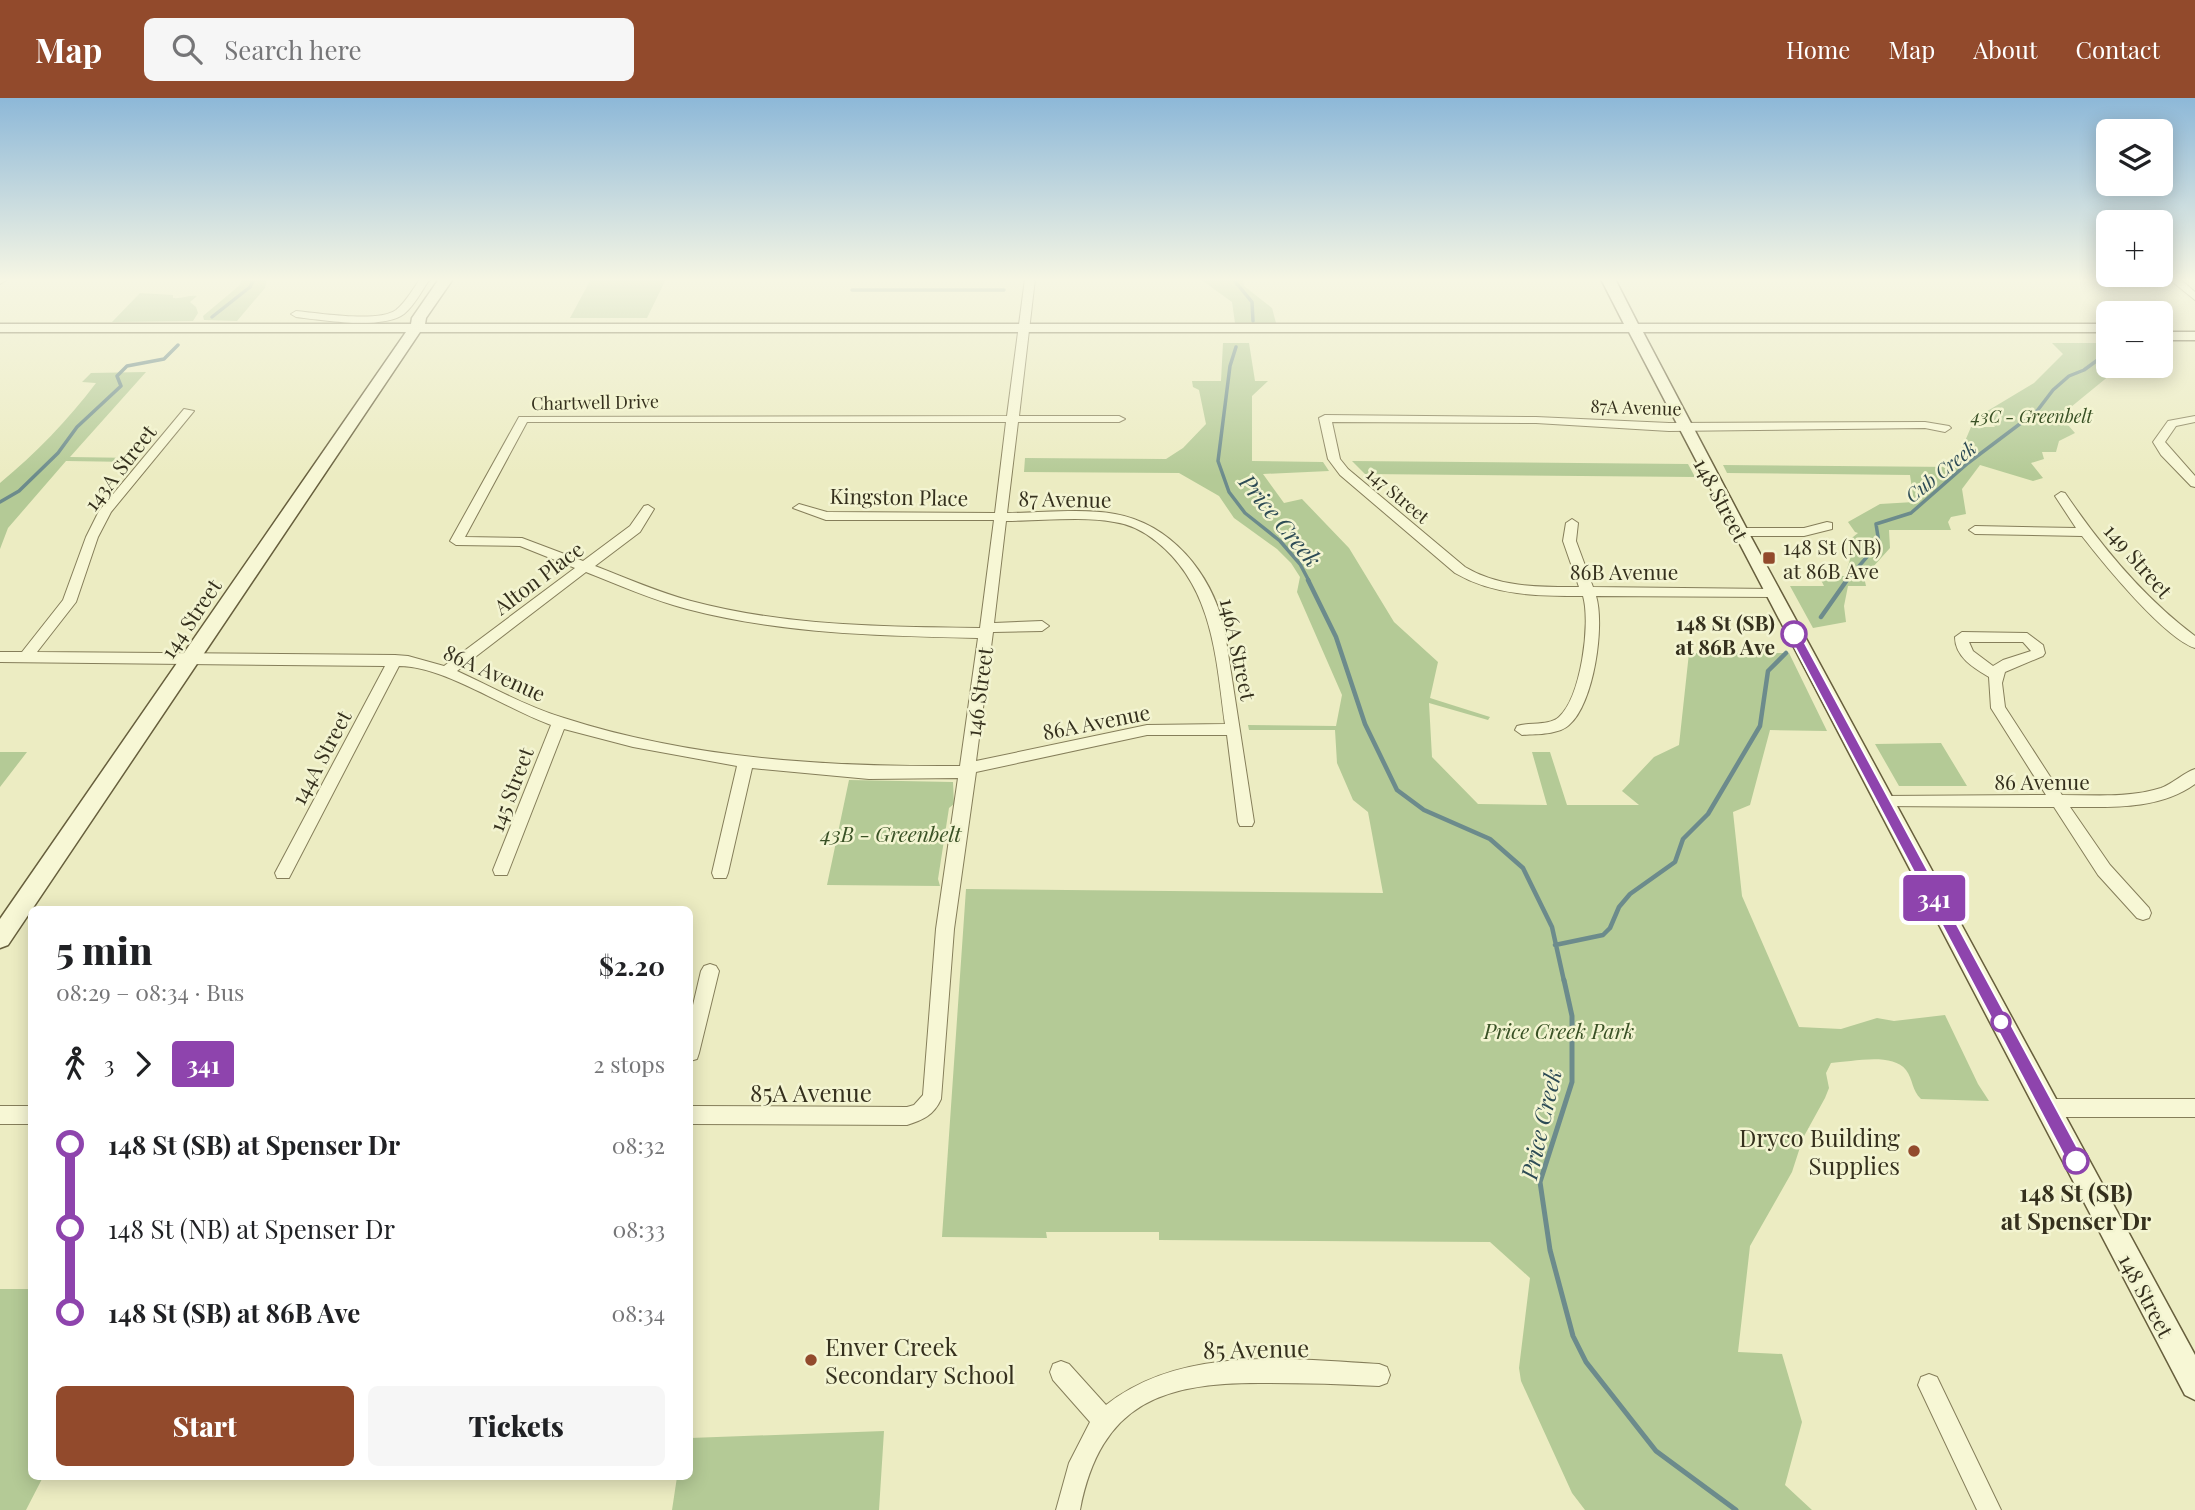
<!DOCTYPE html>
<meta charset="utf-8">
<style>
:root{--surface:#fff;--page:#f6f6f6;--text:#202124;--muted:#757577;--accent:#924a2c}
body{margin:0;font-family:"Playfair Display",serif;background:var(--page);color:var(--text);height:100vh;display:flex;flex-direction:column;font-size:26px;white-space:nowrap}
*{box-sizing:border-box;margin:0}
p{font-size:23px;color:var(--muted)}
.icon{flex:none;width:38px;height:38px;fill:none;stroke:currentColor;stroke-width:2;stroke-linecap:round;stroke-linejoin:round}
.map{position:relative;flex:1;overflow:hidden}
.drawer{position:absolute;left:28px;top:808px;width:665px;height:574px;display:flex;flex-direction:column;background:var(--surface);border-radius:10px;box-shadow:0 4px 18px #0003}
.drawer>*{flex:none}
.badge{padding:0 14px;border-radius:5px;font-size:24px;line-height:46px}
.fabs{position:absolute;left:2096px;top:21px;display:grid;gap:14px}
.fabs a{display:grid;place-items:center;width:77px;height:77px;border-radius:10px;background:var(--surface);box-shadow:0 4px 18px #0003;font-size:35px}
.map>.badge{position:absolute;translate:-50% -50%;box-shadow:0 0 0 4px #fff}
.legs{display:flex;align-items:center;gap:10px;height:77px;padding:0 28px;font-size:23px}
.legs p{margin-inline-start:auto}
.head{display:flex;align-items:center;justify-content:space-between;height:119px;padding:0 28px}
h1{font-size:38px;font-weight:800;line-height:52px}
.primary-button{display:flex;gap:14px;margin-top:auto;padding:14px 28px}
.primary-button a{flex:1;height:80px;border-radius:10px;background:var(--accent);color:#fff;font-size:28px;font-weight:800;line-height:80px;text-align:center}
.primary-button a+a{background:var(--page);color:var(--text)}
ul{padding:0 28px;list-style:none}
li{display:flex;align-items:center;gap:24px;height:84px;font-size:26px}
li i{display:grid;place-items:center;width:10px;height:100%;margin:0 9px;background:currentColor}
li i::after{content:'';width:18px;height:18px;margin:-9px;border:5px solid;border-radius:50%;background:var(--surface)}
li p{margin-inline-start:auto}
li:first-child i{background:linear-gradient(#0000 50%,currentColor 0)}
li:last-child i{background:linear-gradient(currentColor 50%,#0000 0)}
header{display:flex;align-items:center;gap:42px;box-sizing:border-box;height:98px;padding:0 35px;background:var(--accent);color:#fff}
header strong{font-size:33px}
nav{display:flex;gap:38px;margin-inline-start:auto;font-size:24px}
.search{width:490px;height:63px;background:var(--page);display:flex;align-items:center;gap:18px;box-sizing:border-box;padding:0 24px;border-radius:10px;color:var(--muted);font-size:26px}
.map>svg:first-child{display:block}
.green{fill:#b4ca96}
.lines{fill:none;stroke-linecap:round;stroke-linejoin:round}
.stream-far2{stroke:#6c8b8c;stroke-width:3.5}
.stream-far1{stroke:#6c8b8c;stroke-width:4.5}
.stream{stroke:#6c8b8c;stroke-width:5}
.street-casing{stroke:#857e5a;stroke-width:2}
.secondary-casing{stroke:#675f3d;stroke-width:3}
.street{fill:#f7f7d5;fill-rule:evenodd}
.secondary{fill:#f7f7d5;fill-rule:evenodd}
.line-1{fill:#8e44ad;stroke:#fff;stroke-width:2}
.poi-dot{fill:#924a2c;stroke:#f3f4d1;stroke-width:2.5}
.stop-1-dot{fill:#fff;stroke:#8e44ad;stroke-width:3.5}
.labels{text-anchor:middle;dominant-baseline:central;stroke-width:5;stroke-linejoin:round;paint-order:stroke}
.far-street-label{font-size:18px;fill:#35301d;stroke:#f3f4d1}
.far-park-label{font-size:18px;font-style:italic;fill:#395125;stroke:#f3f4d1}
.far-water-label{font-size:19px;font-style:italic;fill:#2d4b55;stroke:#f3f4d1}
.street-label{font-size:21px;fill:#35301d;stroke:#f3f4d1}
.poi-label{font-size:21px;fill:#35301d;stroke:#f3f4d1;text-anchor:start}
.stop-label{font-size:21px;font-weight:bold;fill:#35301d;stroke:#f3f4d1;text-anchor:end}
.park-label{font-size:21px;font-style:italic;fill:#395125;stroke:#f3f4d1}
.water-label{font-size:23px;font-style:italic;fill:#2d4b55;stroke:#f3f4d1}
.near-street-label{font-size:24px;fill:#35301d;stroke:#f3f4d1}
.near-poi-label{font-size:24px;fill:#35301d;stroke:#f3f4d1;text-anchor:end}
.near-stop-label{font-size:24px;font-weight:bold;fill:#35301d;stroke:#f3f4d1}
</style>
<header>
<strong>Map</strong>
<div class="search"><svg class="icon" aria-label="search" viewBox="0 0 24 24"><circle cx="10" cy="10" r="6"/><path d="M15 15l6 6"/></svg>Search here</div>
<nav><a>Home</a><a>Map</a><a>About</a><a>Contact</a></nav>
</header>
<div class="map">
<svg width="2195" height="1412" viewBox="0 0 2195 1412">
<rect width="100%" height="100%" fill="#ececc2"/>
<!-- green -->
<path class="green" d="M242 181H267L265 190 237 223 204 222 203 218 240 187Z
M591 181H666L647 220H570Z
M1200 181H1243L1244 188 1272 210 1276 225H1235L1232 204Z
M140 195 173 197V200C182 201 188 197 197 198L190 204 196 209 198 215 193 223 112 224Z
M1223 245H1249L1255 283H1268L1252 298V363L1323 364 1329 373 1263 376 1284 405 1302 401 1349 450 1394 524 1438 564 1430 600 1490 619 1488 622 1429 605 1432 659 1478 706 1547 707 1532 654H1550L1567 707H1639L1622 693 1654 659 1679 647 1689 555H1789L1827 633 1770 632 1750 707 1733 714 1742 798 1799 929 1841 931 1877 920 1894 923 1945 917 1978 986 1989 1003 1921 1001C1912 993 1913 981 1906 972 1892 954 1851 964 1831 965L1826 975 1829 990 1825 1000 1803 1040 1792 1074 1750 1148 1738 1254 1782 1256 1802 1324 1785 1387 1812 1412H1585L1572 1395 1521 1283 1519 1270 1530 1180 1490 1144 1159 1142V1134H1046L1047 1140 942 1139 966 791 1383 795 1368 714 1353 702 1337 665 1335 632H1249L1248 627 1336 628 1342 597 1297 494 1300 479 1291 465 1277 451 1234 420 1219 398 1179 375 1024 374 1025 360 1166 361 1183 350 1206 326 1199 292 1193 289 1192 283H1221Z
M2052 245H2109V268H2121L2060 318 2075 335 2059 343 2056 354H2042L2044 361 2031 365 2043 380 2033 383 1980 367 1962 391 1966 416 1951 419 1948 424 1951 432H1889L1890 450 1864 479 1866 488H1848L1844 508 1846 524 1813 530 1790 488H1824L1819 478H1845L1854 448 1848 443 1858 435 1855 434 1848 424 1880 406 1914 404 1910 377 1727 375 1723 367 1954 369 1971 329H1995L1984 315 2034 285 2063 256Z
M146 274 70 359 137 360 134 364 66 363 8 430 0 451V385C36 355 68 322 96 285L82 284 91 275Z
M1352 363 1688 366 1695 379 1365 376Z
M1941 645 1967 688H1899L1875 646Z
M0 654H27L0 689Z
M849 682 953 684 954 706 949 710 938 781 940 788 827 787Z
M0 1191H31L32 1379H43L26 1412H0Z
M884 1333 879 1412H672L677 1379H690V1340Z"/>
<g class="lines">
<!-- stream-far2 -->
<path class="stream-far2" d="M1233 181 1252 204 1253 223
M852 192H1004
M212 219 250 189 254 181
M1236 249 1230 268 1218 363 1229 394 1245 415 1280 443 1300 466 1309 483
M0 404 19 393 58 355 77 329 121 288 117 278 127 268 164 261 178 247
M1846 483 1879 445 1876 426 1911 415 1968 365 2037 313 2053 292 2069 278 2084 272 2103 258"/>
<!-- stream-far1 -->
<path class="stream-far1" d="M1308 482 1336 539 1365 626 1397 692 1424 712 1490 741 1523 770 1552 829 1564 883
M1821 519 1847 482
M1555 847 1603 837 1610 830 1619 809 1630 796 1675 764 1683 741 1708 716 1760 628 1768 573 1786 555"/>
<!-- stream -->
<path class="stream" d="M1564 882 1572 918V984L1540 1084 1550 1152 1573 1238 1586 1264 1656 1353 1736 1412"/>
<!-- street casing -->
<g class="street-casing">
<path id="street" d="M0 181H8L0 186Z
M420 181H430C422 192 415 207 404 216 383 232 321 222 296 219L291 216 296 213C318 215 378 225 396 212 406 204 413 191 420 181Z
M1025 181H1035L1019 318H1119L1125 321 1119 324H1018L1007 415C1039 415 1084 410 1115 416 1171 426 1211 475 1224 529L1254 724 1252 728H1240L1238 724 1227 637H1147L976 674 954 831 941 1001C934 1017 923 1022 907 1027L690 1026V1008L907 1009 914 1007 923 997 936 831 958 680 869 681 752 670 728 775 726 780H714L712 775 737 668 633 649 564 631 509 772 507 777H495L493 772 551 627C506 611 444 568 399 568L289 780H277L275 775 385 568 0 564V554H22L63 502 86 439 99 413 184 311 194 313 111 414 98 439 76 504 37 554 395 557 408 558 444 568 575 470 520 448 456 447 450 443 519 319 1007 318ZM527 324H1006L995 415 827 414 799 406 793 410 826 422H994L980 530C883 529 785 528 691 503 658 494 626 480 595 468L640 434 654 411 648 407 644 408 630 428 583 463 522 440 465 439ZM1006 423C1039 423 1083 418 1114 424 1130 426 1145 434 1157 444 1213 489 1216 560 1225 626L1147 627 976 663 993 534 1042 533 1049 528 1042 523 994 525ZM586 474C619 487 652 502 687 511 782 536 880 538 978 540L960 668C827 669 691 661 564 620 527 609 492 589 457 573Z
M2169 181H2180L2195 194V202Z
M1325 317 1536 319 1669 325 1925 324 1949 328 1951 330 1945 334 1925 330 1669 333 1536 325 1332 324 1340 361 1348 371 1465 469C1500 490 1540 489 1579 489L1563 443 1566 425 1572 421 1578 425 1576 443 1593 489 1772 491 1779 495 1772 499 1596 498C1605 527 1594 606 1569 627 1558 637 1536 636 1522 637L1515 632 1517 628C1529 624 1549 628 1559 619 1581 599 1591 525 1583 498 1539 498 1494 498 1455 475L1340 377 1328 361 1319 320Z
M2195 318V324L2176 328 2165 344 2195 378V389L2191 388 2161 357 2153 344 2168 323Z
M2061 394 2065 395C2101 448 2143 499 2195 538V550C2164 540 2103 465 2082 438L1975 436 1969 432 1975 428 2076 430 2055 398Z
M1827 424 1832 425V431L1804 438H1739L1733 434 1739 430H1804Z
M1962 534 2027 535 2043 547 2045 555 2043 558 2005 574 2002 585 2005 609 2062 697C2095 697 2130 700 2161 690 2174 685 2183 675 2195 671V686C2159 712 2112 709 2070 709L2110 767 2149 810 2151 815 2149 820 2143 822 2137 820 2098 777 2054 709 1877 708 1875 704 1877 700 1883 698 2046 697 1991 610 1989 579C1974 570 1955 559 1955 539ZM1969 544H2023L2031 553 2003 562 1993 568 1973 553Z
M710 866 716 868 719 873 699 955 697 961 690 963V920L701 873 704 868Z
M2047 1001H2195V1019H2047L2040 1016 2037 1010 2040 1004Z
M0 1008H32V1026H0Z
M1061 1263 1069 1266 1106 1307C1182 1247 1288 1261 1379 1266L1387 1269 1390 1277 1387 1285 1379 1288C1341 1286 1304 1285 1266 1285 1165 1284 1101 1303 1080 1412H1056L1069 1365 1090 1324 1053 1282 1050 1274 1053 1266Z
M1929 1276 1937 1279 2001 1412H1977L1918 1287 1921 1279Z"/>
</g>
<!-- secondary casing -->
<g class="secondary-casing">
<path id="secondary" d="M439 181H453L426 220 425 226H1624L1601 181H1615L1638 226H2109V234H1643L1752 441 2195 1257V1302L2185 1297 1629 234H420L8 847 0 850V821L406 234H0V226H411L412 220Z
M2161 234H2195V242H2161Z"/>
</g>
<!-- street -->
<use href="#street" class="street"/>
<!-- secondary -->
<use href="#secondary" class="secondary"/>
</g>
<!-- sky -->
<linearGradient id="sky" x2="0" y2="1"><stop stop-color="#8db8d8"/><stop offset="0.48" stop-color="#f6f6e4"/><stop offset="1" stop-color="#f6f6e4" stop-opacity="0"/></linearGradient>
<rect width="2195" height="378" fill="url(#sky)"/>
<!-- line-1 -->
<path class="line-1" d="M1794 532 1800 536 2082 1058 2085 1063 2082 1069 2076 1072 2070 1069 1788 536Z"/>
<!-- markers -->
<g class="poi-dot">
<rect x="1762" y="453" width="14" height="14" rx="3.5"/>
<circle cx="1914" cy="1053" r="7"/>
<circle cx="811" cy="1262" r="7"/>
</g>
<g class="stop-1-dot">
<circle cx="1794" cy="536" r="12"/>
<circle cx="2001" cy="924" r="9"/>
<circle cx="2076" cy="1063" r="12"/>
</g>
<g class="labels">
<!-- far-street labels -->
<g class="far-street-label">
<text transform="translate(595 304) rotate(-1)">Chartwell Drive</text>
<text transform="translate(1636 309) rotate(2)">87A Avenue</text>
<text transform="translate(1398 397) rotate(40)">147 Street</text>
</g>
<!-- far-park labels -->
<g class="far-park-label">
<text x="2032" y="318">43C - Greenbelt</text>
</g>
<!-- far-water labels -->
<g class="far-water-label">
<text transform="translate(1940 373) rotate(-39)">Cub Creek</text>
</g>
<!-- street labels -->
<g class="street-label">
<text transform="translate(119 369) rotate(-52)">143A Street</text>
<text transform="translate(899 398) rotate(1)">Kingston Place</text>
<text transform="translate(1065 400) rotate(1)">87 Avenue</text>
<text transform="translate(1722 401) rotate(62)">148 Street</text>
<text transform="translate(2139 462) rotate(49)">149 Street</text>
<text x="1624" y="473">86B Avenue</text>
<text transform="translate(538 479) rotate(-37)">Alton Place</text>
<text transform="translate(190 520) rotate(-56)">144 Street</text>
<text transform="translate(1239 551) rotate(78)">146A Street</text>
<text transform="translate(495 574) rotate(24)">86A Avenue</text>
<text transform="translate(978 594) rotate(-82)">146 Street</text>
<text transform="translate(1096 623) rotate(-11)">86A Avenue</text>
<text transform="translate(320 659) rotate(-62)">144A Street</text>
<text x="2042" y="683">86 Avenue</text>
<text transform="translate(510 691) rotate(-69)">145 Street</text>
<text transform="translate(2147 1197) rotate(62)">148 Street</text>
</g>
<!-- poi labels -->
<g class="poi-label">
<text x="1783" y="448">148 St (NB)<tspan x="1783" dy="24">at 86B Ave</tspan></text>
</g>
<!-- stop labels -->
<g class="stop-label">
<text x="1775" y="524">148 St (SB)<tspan x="1775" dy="24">at 86B Ave</tspan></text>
</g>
<!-- park labels -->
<g class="park-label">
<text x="891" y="735">43B - Greenbelt</text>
<text x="1559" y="932">Price Creek Park</text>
</g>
<!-- water labels -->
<g class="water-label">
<text transform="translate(1281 422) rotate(50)">Price Creek</text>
<text transform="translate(1540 1026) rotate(-77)">Price Creek</text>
</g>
<!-- near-street labels -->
<g class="near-street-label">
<text x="811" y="994">85A Avenue</text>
<text transform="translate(1256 1250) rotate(-1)">85 Avenue</text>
</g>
<!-- near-poi labels -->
<g class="near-poi-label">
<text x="1900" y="1039">Dryco Building<tspan x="1900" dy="28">Supplies</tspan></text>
<text x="825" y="1248" text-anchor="start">Enver Creek<tspan x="825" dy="28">Secondary School</tspan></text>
</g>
<!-- near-stop labels -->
<g class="near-stop-label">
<text x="2076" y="1094">148 St (SB)<tspan x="2076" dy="28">at Spenser Dr</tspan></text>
</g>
</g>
</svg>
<div class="fabs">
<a><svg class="icon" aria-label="layers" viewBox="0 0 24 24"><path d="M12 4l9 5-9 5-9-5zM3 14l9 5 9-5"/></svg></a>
<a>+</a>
<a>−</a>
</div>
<b class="badge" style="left:1934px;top:800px;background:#8e44ad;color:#fff">341</b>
<section class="drawer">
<div class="head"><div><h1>5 min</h1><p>08:29 – 08:34 · Bus</p></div><b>$2.20</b></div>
<div class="legs"><svg class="icon" aria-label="walk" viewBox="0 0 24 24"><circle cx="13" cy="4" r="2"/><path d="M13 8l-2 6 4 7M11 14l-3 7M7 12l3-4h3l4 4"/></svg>3<svg class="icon" aria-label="forward" viewBox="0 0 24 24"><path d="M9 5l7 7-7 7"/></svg><b class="badge" style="background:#8e44ad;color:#fff">341</b><p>2 stops</p></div>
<ul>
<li><i style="color:#8e44ad"></i><b>148 St (SB) at Spenser Dr</b><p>08:32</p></li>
<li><i style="color:#8e44ad"></i><span>148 St (NB) at Spenser Dr</span><p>08:33</p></li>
<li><i style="color:#8e44ad"></i><b>148 St (SB) at 86B Ave</b><p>08:34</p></li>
</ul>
<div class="primary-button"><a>Start</a><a>Tickets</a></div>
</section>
</div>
